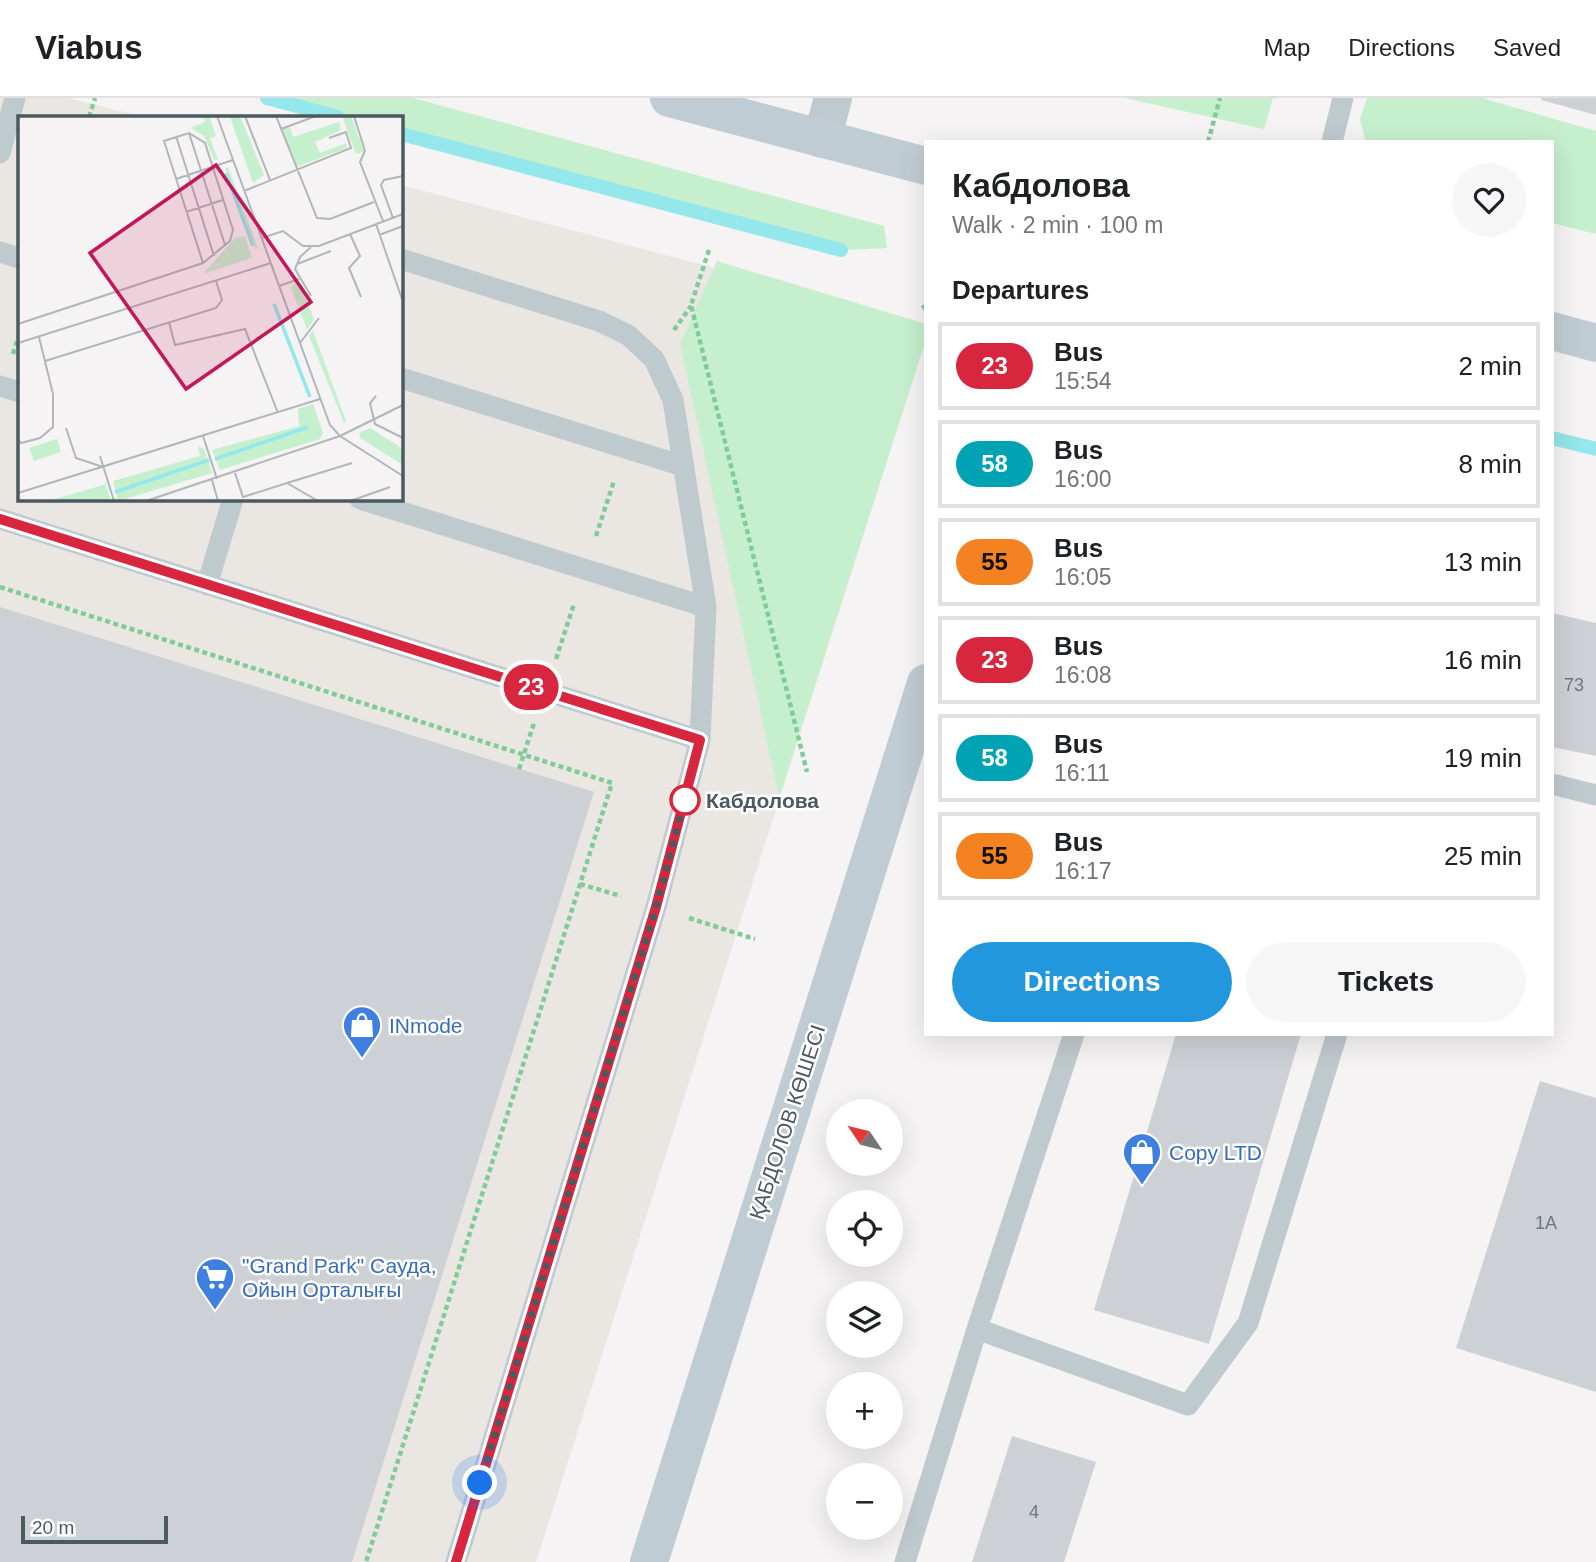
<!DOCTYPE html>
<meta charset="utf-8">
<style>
:root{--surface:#fff;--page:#f6f6f6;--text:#202124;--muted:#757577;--line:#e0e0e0;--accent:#2397de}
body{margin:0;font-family:Arial,sans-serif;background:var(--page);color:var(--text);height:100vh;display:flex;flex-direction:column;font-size:26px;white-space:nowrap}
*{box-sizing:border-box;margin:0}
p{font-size:23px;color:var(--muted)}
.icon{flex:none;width:38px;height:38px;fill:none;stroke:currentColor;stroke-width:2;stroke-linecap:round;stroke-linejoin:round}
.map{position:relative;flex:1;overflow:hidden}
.details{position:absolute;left:924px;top:42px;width:630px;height:896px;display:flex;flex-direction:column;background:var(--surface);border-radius:0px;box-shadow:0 7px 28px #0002}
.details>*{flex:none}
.badge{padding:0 14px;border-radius:23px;font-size:24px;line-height:46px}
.needle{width:46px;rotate:305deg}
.tools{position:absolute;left:826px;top:1001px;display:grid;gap:14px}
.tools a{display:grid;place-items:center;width:77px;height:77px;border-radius:50%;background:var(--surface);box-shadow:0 7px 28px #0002;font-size:35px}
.scale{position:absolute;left:21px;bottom:18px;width:147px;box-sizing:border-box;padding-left:7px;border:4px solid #4b5a60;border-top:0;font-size:19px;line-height:24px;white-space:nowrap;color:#4b5a60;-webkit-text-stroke:5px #fff;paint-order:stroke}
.you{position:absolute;width:35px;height:35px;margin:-18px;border:5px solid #fff;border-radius:50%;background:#1a73e8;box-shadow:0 0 0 10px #1a73e833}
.map>.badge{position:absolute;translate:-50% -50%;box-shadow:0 0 0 4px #fff}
h2{padding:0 28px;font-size:26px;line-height:63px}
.round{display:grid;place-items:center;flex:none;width:74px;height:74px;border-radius:37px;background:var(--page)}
.headline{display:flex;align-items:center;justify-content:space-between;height:119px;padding:0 28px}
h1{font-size:33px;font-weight:700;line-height:52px}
.action{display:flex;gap:14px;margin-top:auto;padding:14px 28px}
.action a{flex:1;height:80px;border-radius:42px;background:var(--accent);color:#fff;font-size:28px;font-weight:700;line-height:80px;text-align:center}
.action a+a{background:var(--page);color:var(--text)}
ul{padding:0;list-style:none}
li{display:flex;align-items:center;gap:21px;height:88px;margin:0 14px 10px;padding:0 14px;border:4px solid var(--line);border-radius:0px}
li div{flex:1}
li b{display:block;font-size:26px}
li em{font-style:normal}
li .badge{min-width:77px;font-weight:700;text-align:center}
header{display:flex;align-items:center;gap:42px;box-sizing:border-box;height:98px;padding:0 35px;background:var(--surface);border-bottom:2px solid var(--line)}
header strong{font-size:33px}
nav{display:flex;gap:38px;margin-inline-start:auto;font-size:24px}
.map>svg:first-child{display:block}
.commercial{fill:#eae6e1}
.green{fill:#c5efcd}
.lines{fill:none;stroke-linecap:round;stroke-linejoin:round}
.stream{stroke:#94e7ea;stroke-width:14}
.building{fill:#cdd1d5}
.path{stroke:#7ecc97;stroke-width:4.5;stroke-dasharray:5 3.5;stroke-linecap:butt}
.lane{stroke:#bfcace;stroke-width:21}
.street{stroke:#bfcace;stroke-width:38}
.secondary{stroke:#c0ccd3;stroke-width:38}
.line-casing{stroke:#fff;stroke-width:16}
.line{stroke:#d7263d;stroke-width:10}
.walk{stroke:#4b5a60;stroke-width:7;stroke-dasharray:0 12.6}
.stop-dot{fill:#fff;stroke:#d7263d;stroke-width:3.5}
.labels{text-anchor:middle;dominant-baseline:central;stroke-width:5;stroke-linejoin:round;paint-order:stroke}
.number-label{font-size:18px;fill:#6c787d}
.stop-label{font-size:21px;font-weight:bold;fill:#4b5a60;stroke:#fff;text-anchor:start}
.shop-label{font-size:21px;fill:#366cbe;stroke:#fff;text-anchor:start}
.street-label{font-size:21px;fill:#4b5a60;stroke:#fff}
.inset-river{fill:none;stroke:#94e7ea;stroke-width:3.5}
.inset-road{fill:none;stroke:#b1b6b8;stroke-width:2}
.view{fill:#c2185b;fill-opacity:0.15;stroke:#c2185b;stroke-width:3.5}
.inset-edge{fill:none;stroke:#4b5a60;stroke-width:3.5}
</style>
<header>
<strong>Viabus</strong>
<nav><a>Map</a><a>Directions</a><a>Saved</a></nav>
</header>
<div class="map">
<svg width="1596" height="1464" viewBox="0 0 1596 1464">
<rect width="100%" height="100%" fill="#f5f3f3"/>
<!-- commercial -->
<path class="commercial" d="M0 0H69L142 19H19V401H401V87L926 226V241L536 1464H0Z"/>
<!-- green -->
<path class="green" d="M270 0H413L884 128 887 150 841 152 401 35V19H342Z
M1125 0H1273L1264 31Z
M1367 0H1482L1596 33V136L1552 125V44H1366L1360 21Z
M717 163 926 226V241L779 699 680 246Z"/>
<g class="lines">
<!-- stream -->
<path class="stream" d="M267 0 338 19
M401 36 841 152
M1552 340 1596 351"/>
</g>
<!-- building -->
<path class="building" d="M1542 0H1596V17L1541 2Z
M0 509 594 694 352 1464H0Z
M1552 515 1596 525V658L1552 649Z
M1176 936H1301L1209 1246 1094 1212Z
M1540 983 1596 1000V1294L1456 1250Z
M1012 1338 1096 1364 1064 1464H972Z"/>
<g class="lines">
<!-- path -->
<path class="path" d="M89 19 95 0
M1208 44 1220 0
M709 152 691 207 807 674
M922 210 926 208
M674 232 691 208
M13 256 19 237
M596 438 614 383
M0 489 612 685 366 1464
M556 561 574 506
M519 671 534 625
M580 786 621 798
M689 820 755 841"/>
<!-- lane -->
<path class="lane" d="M1332 44 1343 0
M0 55 15 0
M0 154 19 160
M401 161 599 223 628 237 654 261 673 302 706 509 700 642 656 809 456 1464
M401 280 683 368
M0 288 19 294
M360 401 706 509
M0 421 700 642
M207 487 233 401
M1552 686 1596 697
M977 1231 1188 1307 1248 1225 1337 936
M905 1464 977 1231 1074 936"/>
<!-- street -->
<path class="street" d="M822 41 833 0"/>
<!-- secondary -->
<path class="secondary" d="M669 0 926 68
M1552 233 1596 245
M649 1464 926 585"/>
</g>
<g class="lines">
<!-- line casing -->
<g class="line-casing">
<path id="line" d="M0 421 700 642 656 809 456 1464"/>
</g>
<!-- line -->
<use href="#line" class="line"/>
<!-- walk -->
<path class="walk" d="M480 1385 656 809 688 690 685 702"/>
</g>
<!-- icons -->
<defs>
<g id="shop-pin" transform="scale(2.0125)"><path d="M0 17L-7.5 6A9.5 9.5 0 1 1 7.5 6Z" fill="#3f7fe0" stroke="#fff"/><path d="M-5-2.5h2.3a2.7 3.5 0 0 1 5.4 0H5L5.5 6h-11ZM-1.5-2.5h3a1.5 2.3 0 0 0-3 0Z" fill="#fff"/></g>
<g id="supermarket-pin" transform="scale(2.0125)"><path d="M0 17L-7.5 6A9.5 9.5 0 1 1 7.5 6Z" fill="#3f7fe0" stroke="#fff"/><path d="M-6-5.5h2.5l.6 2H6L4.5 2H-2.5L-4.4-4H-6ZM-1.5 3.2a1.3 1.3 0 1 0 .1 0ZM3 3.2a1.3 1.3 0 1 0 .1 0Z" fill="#fff"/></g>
</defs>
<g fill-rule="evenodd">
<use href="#shop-pin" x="362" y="927"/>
<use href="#shop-pin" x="1142" y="1054"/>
<use href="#supermarket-pin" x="215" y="1179"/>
</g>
<!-- markers -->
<circle class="stop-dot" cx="685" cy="702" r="14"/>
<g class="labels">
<!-- number labels -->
<g class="number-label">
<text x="1574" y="587">73</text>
<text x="1546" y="1125">1А</text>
<text x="1034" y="1414">4</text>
</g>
<!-- stop labels -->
<g class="stop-label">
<text x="706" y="702">Кабдолова</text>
</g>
<!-- shop labels -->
<g class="shop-label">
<text x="389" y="927">INmode</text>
<text x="1169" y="1054">Copy LTD</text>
<text x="242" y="1167">"Grand Park" Сауда,<tspan x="242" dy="24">Ойын Орталығы</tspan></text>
</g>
<!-- street labels -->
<g class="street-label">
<text transform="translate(787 1024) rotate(-72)">ҚАБДОЛОВ КӨШЕСІ</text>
</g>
</g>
<!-- overview -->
<g transform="translate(18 18)">
<rect width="385" height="385" fill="#f5f3f3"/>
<path d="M185 0H191L198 20 192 22 200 44H196L186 20 173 12 187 6ZM222 0 246 59 235 67 212 1ZM324 0H333L346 36 338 38ZM321 6 323 14 297 26 302 37 328 27 329 32 278 51 264 13 272 11 275 21ZM210 51 240 132 238 134 207 52ZM227 120 234 142 185 158 217 122ZM277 167 284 168 296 204 289 213 273 172ZM295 215 328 305 326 307 291 220ZM295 288 305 317 302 323 202 354 194 334 281 310 280 293ZM352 312 385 333V349L342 322 341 317ZM39 323 43 336 16 345 11 332ZM180 330 186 333 194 357 100 385 95 365 182 340ZM86 363 93 385H31L88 368Z" fill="#c5efcd"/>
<path class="inset-river" d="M208 57 235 130M256 188 292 281M197 343 290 311M97 376 191 344"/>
<path class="inset-road" d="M199 0 312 309 322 320 385 360M227 0 252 64M258 0 299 102 312 103 356 86M336 0 347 35 342 46 365 105M263 13 298 0M171 17 207 129M158 20 196 140M158 63 215 44M226 75 333 32 328 16 311 22M168 96 205 84M375 102 363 69 366 64 385 60M358 108 385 186M332 118 342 140 331 152 343 181M361 119 385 110M244 122 265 115 285 130H301L385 98M293 131 282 141 277 153 293 180M279 148 313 135M261 170 281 163M151 206 157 229 227 213 260 297M0 208 185 147 212 125 215 114 187 27 171 17 146 25 185 147M0 227 253 147M282 227 301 202M27 245 198 192 204 184 198 165M358 280 352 287 357 308 385 322M48 312 58 342 85 351M185 320 199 363M322 320 385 289M0 323 3 327 22 322 35 311V278L21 221M82 340 96 385M217 357 225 381 269 367 300 385M194 364 200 385M269 367 334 347M0 377 302 283M128 385 322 320M332 385 372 371"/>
<path class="view" d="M198 49 293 186 168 273 72 137Z"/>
<rect width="385" height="385" class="inset-edge"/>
</g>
</svg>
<div class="tools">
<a><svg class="needle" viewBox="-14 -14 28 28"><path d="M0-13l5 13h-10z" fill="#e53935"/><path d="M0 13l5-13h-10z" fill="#757577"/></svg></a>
<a><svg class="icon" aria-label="locate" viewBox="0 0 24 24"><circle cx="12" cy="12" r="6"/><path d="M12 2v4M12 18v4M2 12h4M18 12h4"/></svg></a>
<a><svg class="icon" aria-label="layers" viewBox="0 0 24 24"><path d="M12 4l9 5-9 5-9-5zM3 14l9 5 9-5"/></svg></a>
<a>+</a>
<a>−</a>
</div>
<div class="scale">20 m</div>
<div class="you" style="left:480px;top:1385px"></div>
<b class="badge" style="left:531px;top:589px;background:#d7263d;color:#fff">23</b>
<section class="details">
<div class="headline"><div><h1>Кабдолова</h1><p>Walk · 2 min · 100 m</p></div><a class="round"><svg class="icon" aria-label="heart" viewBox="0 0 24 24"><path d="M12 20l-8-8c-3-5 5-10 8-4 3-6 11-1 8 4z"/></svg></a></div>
<h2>Departures</h2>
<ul>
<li><span class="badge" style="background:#d7263d;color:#fff">23</span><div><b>Bus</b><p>15:54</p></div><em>2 min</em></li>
<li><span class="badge" style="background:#00a3b4;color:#fff">58</span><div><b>Bus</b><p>16:00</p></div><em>8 min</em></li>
<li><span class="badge" style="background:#f58220;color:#111">55</span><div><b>Bus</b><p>16:05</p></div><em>13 min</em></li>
<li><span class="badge" style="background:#d7263d;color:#fff">23</span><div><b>Bus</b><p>16:08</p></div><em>16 min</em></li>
<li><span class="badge" style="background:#00a3b4;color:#fff">58</span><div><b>Bus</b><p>16:11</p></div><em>19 min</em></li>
<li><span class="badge" style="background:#f58220;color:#111">55</span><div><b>Bus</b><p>16:17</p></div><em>25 min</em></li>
</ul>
<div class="action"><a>Directions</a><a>Tickets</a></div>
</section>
</div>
